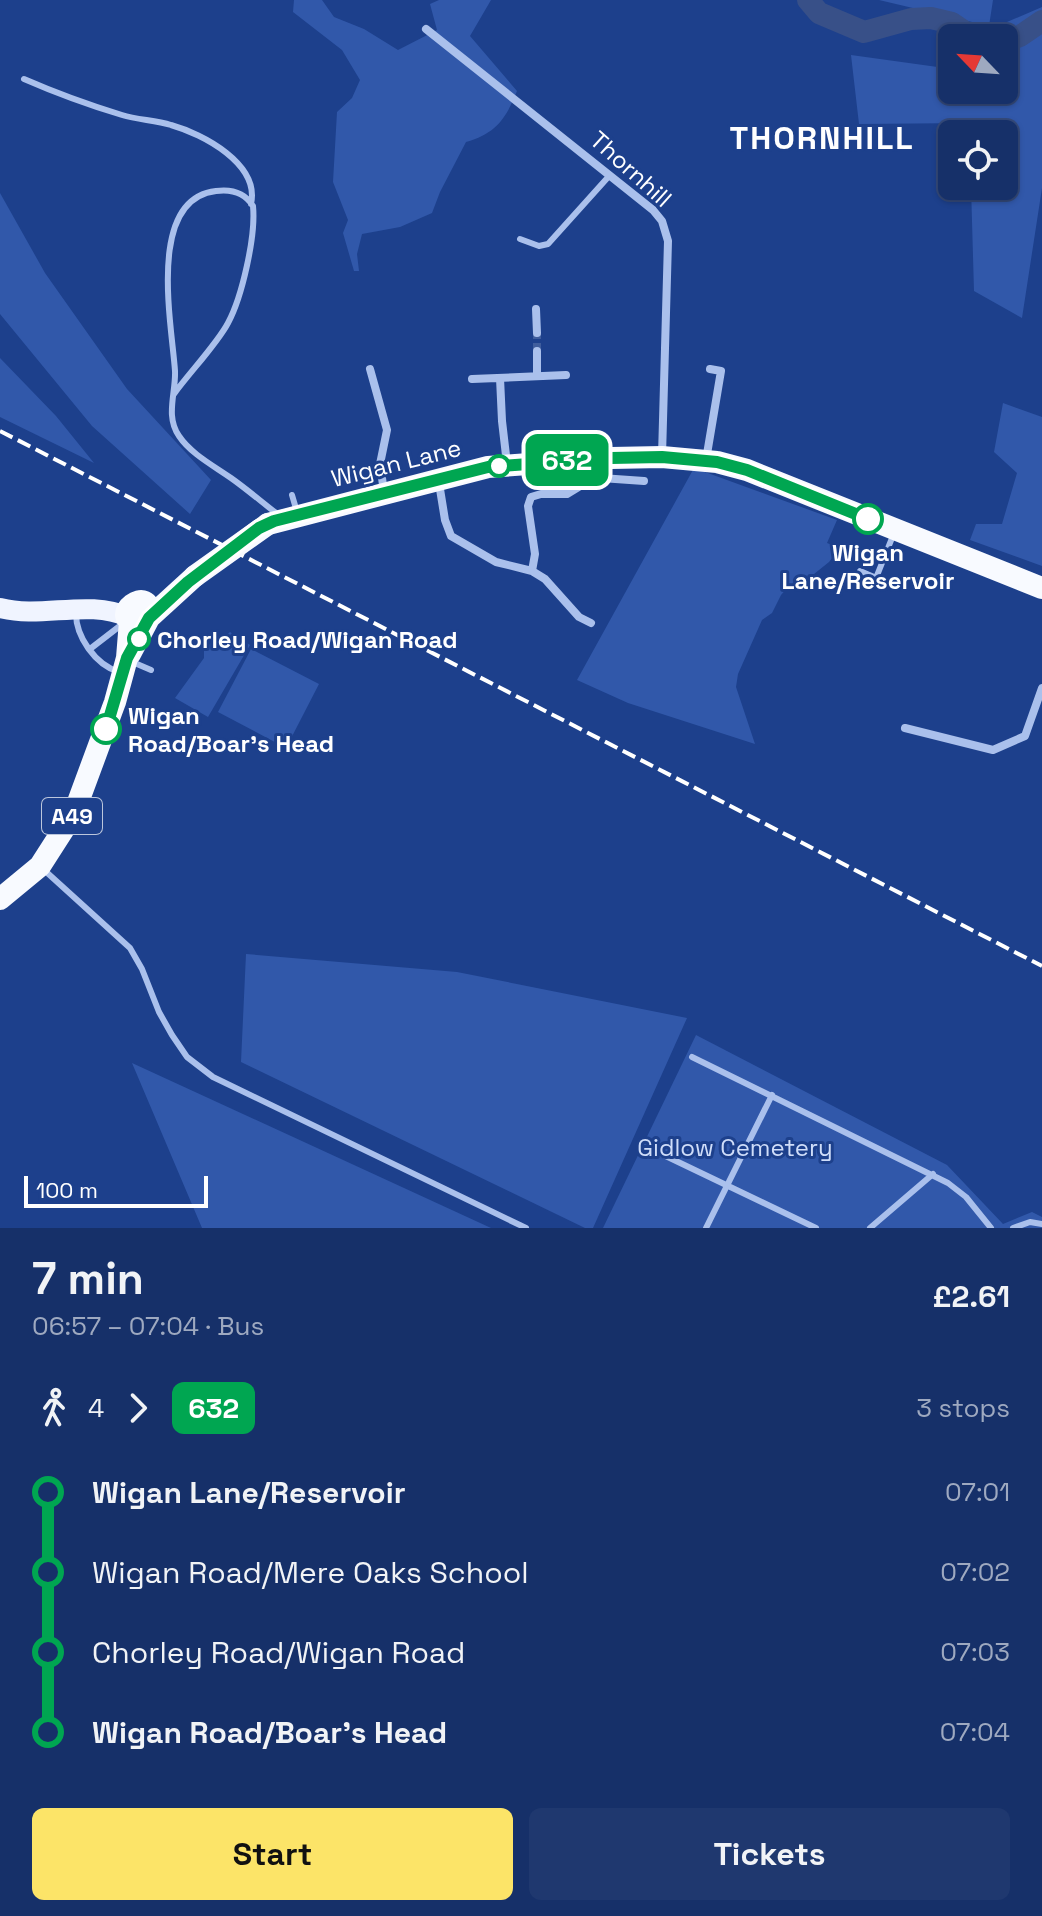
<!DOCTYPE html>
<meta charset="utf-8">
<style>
:root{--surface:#163069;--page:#1f386f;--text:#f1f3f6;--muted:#9ea9c0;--line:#354b7d;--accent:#fce468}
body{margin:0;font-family:"Space Grotesk",sans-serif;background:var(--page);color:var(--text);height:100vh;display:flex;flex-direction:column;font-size:30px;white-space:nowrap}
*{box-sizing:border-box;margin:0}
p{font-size:26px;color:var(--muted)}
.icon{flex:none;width:44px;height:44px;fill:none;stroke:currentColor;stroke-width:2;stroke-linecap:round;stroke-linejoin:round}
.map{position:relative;height:1228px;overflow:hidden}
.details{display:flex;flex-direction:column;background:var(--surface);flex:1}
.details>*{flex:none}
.badge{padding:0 16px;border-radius:12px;font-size:28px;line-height:52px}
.needle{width:52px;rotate:295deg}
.tools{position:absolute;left:938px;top:24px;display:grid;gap:16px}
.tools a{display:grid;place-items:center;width:80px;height:80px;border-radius:12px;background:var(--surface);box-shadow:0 2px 6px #0004,0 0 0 2px var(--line);font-size:40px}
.scale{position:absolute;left:24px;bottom:20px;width:184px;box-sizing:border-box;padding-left:8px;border:4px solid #fff;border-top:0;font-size:22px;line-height:28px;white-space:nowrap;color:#fff;-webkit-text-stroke:6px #1d408c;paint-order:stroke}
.map>.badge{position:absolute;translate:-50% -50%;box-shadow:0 0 0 4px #fff}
.legs{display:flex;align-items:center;gap:12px;height:88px;padding:0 32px;font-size:26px}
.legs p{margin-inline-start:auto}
.overview{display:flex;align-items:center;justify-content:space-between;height:136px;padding:0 32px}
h1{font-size:44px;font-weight:800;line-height:60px}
.action{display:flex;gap:16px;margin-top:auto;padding:16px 32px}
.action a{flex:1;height:92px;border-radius:12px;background:var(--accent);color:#111;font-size:32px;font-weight:800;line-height:92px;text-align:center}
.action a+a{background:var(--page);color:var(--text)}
ul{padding:0 32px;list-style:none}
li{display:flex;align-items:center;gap:28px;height:80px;font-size:30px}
li i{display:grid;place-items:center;width:12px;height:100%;margin:0 10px;background:currentColor}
li i::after{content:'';width:20px;height:20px;margin:-10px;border:6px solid;border-radius:50%;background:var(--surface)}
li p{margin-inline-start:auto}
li:first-child i{background:linear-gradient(#0000 50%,currentColor 0)}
li:last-child i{background:linear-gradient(currentColor 50%,#0000 0)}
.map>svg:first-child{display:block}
.green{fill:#3158aa}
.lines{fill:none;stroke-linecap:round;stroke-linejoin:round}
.river{stroke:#385088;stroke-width:22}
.minor-tunnel{stroke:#3f5d9d;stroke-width:8;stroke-dasharray:8 4;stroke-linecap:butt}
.service{stroke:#aac0ec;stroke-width:6}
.minor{stroke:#aac0ec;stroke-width:8}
.primary{stroke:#f0f4ff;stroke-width:20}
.trunk{stroke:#f8faff;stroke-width:22}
.rail{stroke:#fff;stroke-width:4;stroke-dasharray:14 6;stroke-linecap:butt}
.trunk-bridge{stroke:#f8faff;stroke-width:22}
.line-1-casing{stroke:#fff;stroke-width:18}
.line-1{stroke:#00a651;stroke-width:12}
.stop-1-dot{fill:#fff;stroke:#00a651;stroke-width:4}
.labels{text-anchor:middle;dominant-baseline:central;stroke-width:6;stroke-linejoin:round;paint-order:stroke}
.shield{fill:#1d408c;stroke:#bbc6dc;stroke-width:2}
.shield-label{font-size:22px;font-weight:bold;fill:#fff}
.street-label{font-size:24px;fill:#fff;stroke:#1d408c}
.stop-label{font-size:24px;font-weight:bold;fill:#fff;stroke:#1d408c;text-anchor:start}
.park-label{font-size:24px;fill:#cfddf9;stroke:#1d408c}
.district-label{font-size:32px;font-weight:bold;letter-spacing:2px;fill:#fff;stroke:#1d408c}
</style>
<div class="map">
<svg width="1042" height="1228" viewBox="0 0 1042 1228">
<rect width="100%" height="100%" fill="#1d408c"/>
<!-- green -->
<path class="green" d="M294 0H322L334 17 364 29 398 50 437 30 430 4 439 0H491L470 36 517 91C506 118 497 133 466 142L440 192 432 213 400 227 362 234 357 254 359 271H354L343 233 348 220 333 182 337 112 352 98 360 80 342 50 293 12Z
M879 0H993L989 26Z
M1042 7V188L1022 318 974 291 971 186H1004V134H970L969 123 859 124 851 55 952 69V90H1004V38H977L979 34Z
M0 193 45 273 127 389 211 480 190 514 92 426 0 314Z
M0 358 56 416 94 463 0 417Z
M1003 403 1042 417V566L970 540 976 524H1002L1017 473 994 452Z
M694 468 837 520 827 543 840 548 829 562 814 574 788 587 781 595 772 613 762 620 738 674 736 687 755 744 628 703 577 680Z
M230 632 250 645 208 717 175 698 204 658V649L212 642 215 645Z
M251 649 319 684 286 748 218 712Z
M246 954 457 972 687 1018 593 1228H585L241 1062Z
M696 1035 947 1165 1003 1224 1032 1212 1042 1217V1228H603Z
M132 1063 491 1228H202Z"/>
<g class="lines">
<!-- river -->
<path class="river" d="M808 0 819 13 864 32 911 19 931 18 952 23 974 38
M1004 42 1020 36 1042 21"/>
<!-- minor-tunnel -->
<path class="minor-tunnel" d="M537 351V333"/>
<!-- service -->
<path class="service" d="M24 79C56 93 89 105 122 115 138 120 155 120 171 125 203 134 260 164 251 204
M520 239 539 246 548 244 610 175
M174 394C189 373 217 344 228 323 242 297 256 236 253 206 245 193 231 189 216 191 146 199 172 325 175 371 176 393 165 416 179 436 191 454 214 466 231 478 248 490 264 504 280 516
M292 495 297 512
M860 571 888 583
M876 578 894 533
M76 611C75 637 96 665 119 672
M90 649 125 622
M130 661 151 670
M43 869 130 948 142 969 159 1012 172 1035 187 1057 213 1077 526 1228
M692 1057 948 1183 966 1197 991 1228
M651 1149 816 1228
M706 1228 772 1095
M870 1228 933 1174
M1013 1228 1030 1222 1042 1224"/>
<!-- minor -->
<path class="minor" d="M426 29 653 210 662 221 668 241 662 456
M536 309 537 333
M370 369 387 430 380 464 384 492
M537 376V351
M500 378 502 421 507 464
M472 379 566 375
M706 460 721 371 710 369
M439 483 445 520 451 536 496 562 532 571 545 579 579 617 591 623
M532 571 535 554 528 506 531 497 541 494H567L585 483 601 478 644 481
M905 728 993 750 1025 736 1042 688"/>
<!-- primary -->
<path class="primary" d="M0 608C42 619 88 599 128 617"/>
<!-- trunk -->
<path class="trunk" d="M268 524 488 467 611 458 662 457 717 462 747 470 1042 588
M140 624C102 619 154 579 149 618
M130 654 149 618 195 576
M0 899 40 866 74 813 115 702 127 658 130 621"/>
<!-- rail -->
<path class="rail" d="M0 431 1042 966"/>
<!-- trunk-bridge -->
<path class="trunk-bridge" d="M195 576 268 524"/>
</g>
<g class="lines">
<!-- line-1 casing -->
<g class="line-1-casing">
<path id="line-1" d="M106 729 127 658 149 618 188 582 259 528 274 521 488 467 611 458 662 457 717 462 747 470 868 519"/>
</g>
<!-- line-1 -->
<use href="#line-1" class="line-1"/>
</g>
<!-- markers -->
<g class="stop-1-dot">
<circle cx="499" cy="466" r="10"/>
<circle cx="868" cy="519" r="14"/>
<circle cx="139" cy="639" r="10"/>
<circle cx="106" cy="729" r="14"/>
</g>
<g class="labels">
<!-- shield labels -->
<rect class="shield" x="42" y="798" width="60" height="36" rx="6"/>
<g class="shield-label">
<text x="72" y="816">A49</text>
</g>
<!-- street labels -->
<g class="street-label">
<text transform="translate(631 169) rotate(42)">Thornhill</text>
<text transform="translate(396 463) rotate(-14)">Wigan Lane</text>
</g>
<!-- stop labels -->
<g class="stop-label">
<text x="868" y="552" text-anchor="middle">Wigan<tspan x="868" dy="28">Lane/Reservoir</tspan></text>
<text x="157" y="639">Chorley Road/Wigan Road</text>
<text x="128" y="715">Wigan<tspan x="128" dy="28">Road/Boar's Head</tspan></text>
</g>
<!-- park labels -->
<g class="park-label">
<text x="735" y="1147">Gidlow Cemetery</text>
</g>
<!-- district labels -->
<g class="district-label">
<text x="822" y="138">THORNHILL</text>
</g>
</g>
</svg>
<div class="tools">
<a><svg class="needle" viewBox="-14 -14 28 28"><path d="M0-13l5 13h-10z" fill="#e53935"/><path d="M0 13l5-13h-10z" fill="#9ea9c0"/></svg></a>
<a><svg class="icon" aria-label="locate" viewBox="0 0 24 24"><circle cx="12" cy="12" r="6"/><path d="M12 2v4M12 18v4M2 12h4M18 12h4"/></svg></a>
</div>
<div class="scale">100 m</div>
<b class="badge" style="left:567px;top:460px;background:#00a651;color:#fff">632</b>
</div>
<section class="details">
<div class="overview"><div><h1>7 min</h1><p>06:57 – 07:04 · Bus</p></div><b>£2.61</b></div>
<div class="legs"><svg class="icon" aria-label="walk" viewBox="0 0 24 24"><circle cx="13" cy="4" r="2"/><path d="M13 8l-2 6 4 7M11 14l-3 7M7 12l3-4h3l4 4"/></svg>4<svg class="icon" aria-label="forward" viewBox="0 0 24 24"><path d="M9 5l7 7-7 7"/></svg><b class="badge" style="background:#00a651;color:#fff">632</b><p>3 stops</p></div>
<ul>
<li><i style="color:#00a651"></i><b>Wigan Lane/Reservoir</b><p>07:01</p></li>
<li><i style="color:#00a651"></i><span>Wigan Road/Mere Oaks School</span><p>07:02</p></li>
<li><i style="color:#00a651"></i><span>Chorley Road/Wigan Road</span><p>07:03</p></li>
<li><i style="color:#00a651"></i><b>Wigan Road/Boar's Head</b><p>07:04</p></li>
</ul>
<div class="action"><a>Start</a><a>Tickets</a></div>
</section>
